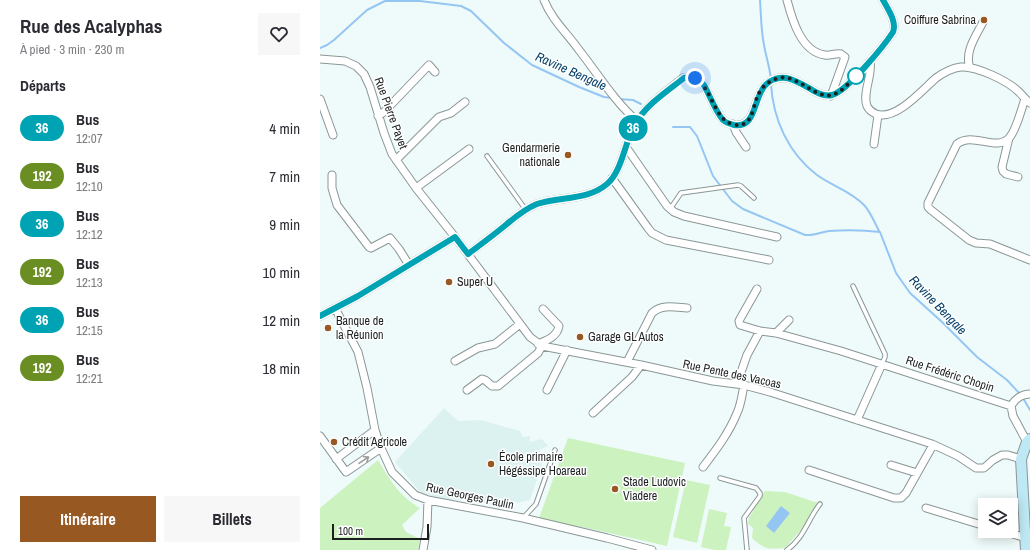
<!DOCTYPE html>
<html lang="fr">
<meta charset="utf-8">
<style>
:root{--surface:#fff;--page:#f7f7f7;--text:#2b2b33;--muted:#7c7c81;--accent:#985822}
body{margin:0;font-family:"Archivo Narrow",sans-serif;background:var(--page);color:var(--text);height:100vh;display:flex;flex-direction:column;font-size:15px;white-space:nowrap}
*{box-sizing:border-box;margin:0}
p{font-size:13px;color:var(--muted)}
.icon{flex:none;width:22px;height:22px;fill:none;stroke:currentColor;stroke-width:2;stroke-linecap:round;stroke-linejoin:round}
.map{position:relative;flex:1;overflow:hidden}
.panel{display:flex;flex-direction:column;background:var(--surface);width:320px}
.panel>*{flex:none}
.badge{padding:0 8px;border-radius:13px;font-size:14px;line-height:26px}
.controls{position:absolute;left:658px;top:498px;display:grid;gap:8px}
.controls a{display:grid;place-items:center;width:40px;height:40px;border-radius:0px;background:var(--surface);box-shadow:0 2px 10px #0003;font-size:20px}
.scale{position:absolute;left:12px;bottom:10px;width:97px;box-sizing:border-box;padding-left:4px;border:2px solid #1c2020;border-top:0;font-size:11px;line-height:14px;white-space:nowrap;color:#1c2020;-webkit-text-stroke:3px #fff;paint-order:stroke}
.you{position:absolute;width:20px;height:20px;margin:-10px;border:3px solid #fff;border-radius:50%;background:#1a73e8;box-shadow:0 0 0 6px #1a73e833}
.map>.badge{position:absolute;translate:-50% -50%;box-shadow:0 0 0 2px #fff}
h2{padding:0 20px;font-size:15px;line-height:36px}
.round{display:grid;place-items:center;flex:none;width:42px;height:42px;border-radius:0px;background:var(--page)}
.overview{display:flex;align-items:center;justify-content:space-between;height:68px;padding:0 20px}
h1{font-size:19px;font-weight:700;line-height:30px}
.button{display:flex;gap:8px;margin-top:auto;padding:8px 20px}
.button a{flex:1;height:46px;border-radius:0px;background:var(--accent);color:#fff;font-size:16px;font-weight:700;line-height:46px;text-align:center}
.button a+a{background:var(--page);color:var(--text)}
ul{padding:0;list-style:none}
li{display:flex;align-items:center;gap:12px;height:48px;padding:0 20px}
li div{flex:1}
li b{display:block;font-size:15px}
li em{font-style:normal}
li .badge{min-width:44px;font-weight:700;text-align:center}
main{display:flex;flex:1;min-height:0}
.map>svg:first-child{display:block}
.built{fill:#dcf2f0}
.green{fill:#ccf2bf}
.water{fill:#95c6f3}
.lines{fill:none;stroke-linecap:round;stroke-linejoin:round}
.stream{stroke:#95c6f3;stroke-width:2}
.lane-casing{stroke:#8b9696;stroke-width:5.5}
.street-casing{stroke:#8b9696;stroke-width:9}
.secondary-casing{stroke:#8b9696;stroke-width:12}
.lane{stroke:#fff;stroke-width:3.5}
.street{stroke:#fff;stroke-width:7}
.secondary{stroke:#bee8f3;stroke-width:10}
.oneway{stroke:#999b9b}
.line-casing{stroke:#fff;stroke-width:9}
.line{stroke:#00a3b4;stroke-width:6}
.walk{stroke:#1c2020;stroke-width:4;stroke-dasharray:0 7.2}
.poi-dot{fill:#985822;stroke:#fff;stroke-width:1.5}
.stop-dot{fill:#fff;stroke:#00a3b4;stroke-width:2}
.labels{text-anchor:middle;dominant-baseline:central;stroke-width:3;stroke-linejoin:round;paint-order:stroke}
.poi-label{font-size:12px;fill:#1c2020;stroke:#fff;text-anchor:start}
.street-label{font-size:12px;fill:#1c2020;stroke:#fff}
.water-label{font-size:13px;font-style:italic;fill:#07416a;stroke:#fff}
</style>
<main>
<section class="panel">
<div class="overview"><div><h1>Rue des Acalyphas</h1><p>À pied · 3 min · 230 m</p></div><a class="round"><svg class="icon" aria-label="heart" viewBox="0 0 24 24"><path d="M12 20l-8-8c-3-5 5-10 8-4 3-6 11-1 8 4z"/></svg></a></div>
<h2>Départs</h2>
<ul>
<li><span class="badge" style="background:#00a3b4;color:#fff">36</span><div><b>Bus</b><p>12:07</p></div><em>4 min</em></li>
<li><span class="badge" style="background:#6b8e23;color:#fff">192</span><div><b>Bus</b><p>12:10</p></div><em>7 min</em></li>
<li><span class="badge" style="background:#00a3b4;color:#fff">36</span><div><b>Bus</b><p>12:12</p></div><em>9 min</em></li>
<li><span class="badge" style="background:#6b8e23;color:#fff">192</span><div><b>Bus</b><p>12:13</p></div><em>10 min</em></li>
<li><span class="badge" style="background:#00a3b4;color:#fff">36</span><div><b>Bus</b><p>12:15</p></div><em>12 min</em></li>
<li><span class="badge" style="background:#6b8e23;color:#fff">192</span><div><b>Bus</b><p>12:21</p></div><em>18 min</em></li>
</ul>
<div class="button"><a>Itinéraire</a><a>Billets</a></div>
</section>
<div class="map">
<svg width="710" height="550" viewBox="0 0 710 550">
<rect width="100%" height="100%" fill="#effbfa"/>
<!-- built -->
<path class="built" d="M124 408 138 421 161 420 200 431 203 437 210 436V442L222 439 228 446 219 450 224 458 210 500 197 503 195 501 190 508 148 500H128L101 493 75 462Z"/>
<!-- green -->
<path class="green" d="M248 438 365 463 347 546 262 527V529L219 518Z
M58 460C70 480 79 496 100 508L82 525 86 532 100 539 98 550H0V508Z
M366 480 390 485 377 543 353 537Z
M445 491 465 492 498 503 490 514 488 522 465 548C447 549 445 550 432 538L433 528 428 524 429 517 433 512V507Z
M389 509 407 513 404 526 411 527 406 550H395L381 547Z"/>
<!-- water -->
<path class="water" d="M461 506 470 513 454 533 446 526Z"/>
<g class="lines">
<!-- stream -->
<path class="stream" d="M440 0C441 15 441 30 444 45 446 57 450 68 451 80
M0 48 7 45 14 40 47 10 65 1H100L141 6 151 11 184 43 212 65 259 87 284 97 292 98
M451 84C453 119 468 153 497 175 512 186 531 191 544 205 550 211 555 223 559 231
M298 99 313 100 321 104
M353 127H370L377 136 393 176 412 201 423 209 485 235C493 236 501 232 509 231 526 230 543 230 560 232L576 273 590 293 622 322 657 357 687 380 700 394
M703 398 710 410"/>
<!-- lane casing -->
<g class="lane-casing">
<path id="lane" d="M167 156 206 210
M350 209 361 193 418 185 421 186 434 198
M533 286 565 354V357L562 364
M400 478 436 488 440 493V496L424 518 427 550
M204 517 216 504 235 450
M467 550C484 538 488 519 500 504"/>
</g>
<!-- street casing -->
<g class="street-casing">
<path id="street" d="M224 0C232 20 247 33 259 50 278 74 294 101 317 121
M467 0C472 19 481 52 505 55 510 56 515 53 521 54L525 57 511 96
M0 59 25 61 36 66 44 74 50 87 64 133 72 154 96 188 135 237
M550 61C553 75 542 93 547 106 549 110 551 112 556 114 576 121 602 90 616 78 623 73 632 68 641 67 657 66 688 81 699 92 703 96 706 100 710 103
M650 68C644 52 656 36 663 22
M0 99 13 135
M705 99C701 110 697 128 690 137 677 153 653 131 637 144L608 203V207L611 210 649 240 656 243 670 244 710 260
M58 116 64 112 109 65 115 72
M413 124 416 132 426 147
M689 138 682 167 683 171 686 174 698 177
M554 144 558 115
M306 147 347 206 354 212 364 216 457 237
M76 160 119 117 131 113 145 102
M12 175V188L17 205 49 247 51 248 70 238 79 249 89 265
M292 178 328 228 332 233 346 240 449 260
M96 188 149 149
M148 254C160 245 171 237 182 228 193 219 204 209 217 204 240 196 267 201 287 184 302 172 305 141 315 124 326 105 346 92 363 78 372 76 378 78 384 85 389 94 396 112 403 120 405 122 410 124 414 125 441 128 430 87 455 79 469 75 477 82 489 88 495 92 505 97 512 95 526 92 564 46 573 32 577 22 568 9 563 0
M437 289 420 319 419 321 420 325 440 331 456 333 521 351 691 406
M15 308 38 352 47 388 55 430 61 448 72 472 95 495 108 500 203 518 287 538 332 550
M0 316 38 296 135 237 210 337 222 346 321 365 393 381 424 385 450 392 612 444 638 456 656 468H664L673 460 682 455H688L701 459
M456 333 469 320
M218 344C227 340 237 337 239 326L223 309
M135 361 158 348 175 344 200 324
M307 362 332 313C342 304 354 307 367 308
M417 384 427 355 440 331
M147 390 162 379 165 380 172 386H178L218 353 222 346
M227 390 247 350
M273 413 312 377 321 365
M537 420 562 364
M0 436 26 472 61 448
M707 442 693 416 691 406C695 399 702 394 710 394
M16 459 55 430
M571 465 597 473
M383 467C396 450 409 433 417 413 421 405 422 395 424 385
M489 470 574 498H581L586 493 613 445
M606 508 665 526
M683 531 706 538
M103 550 107 527 108 500"/>
</g>
<!-- secondary casing -->
<g class="secondary-casing">
<path id="secondary" d="M706 550 701 459 707 442 710 439"/>
</g>
<!-- lane -->
<use href="#lane" class="lane"/>
<!-- street -->
<use href="#street" class="street"/>
<!-- secondary -->
<use href="#secondary" class="secondary"/>
</g>
<!-- one-way arrows -->
<defs><path id="oneway-shaft" d="M-6 0H5M1.5-3L5.5 0L1.5 3" fill="none" stroke-width="1.6" stroke-linecap="round" stroke-linejoin="round"/></defs>
<use class="oneway" href="#oneway-shaft" transform="translate(44 460) rotate(-34)"/>
<g class="lines">
<!-- line casing -->
<g class="line-casing">
<path id="line" d="M0 316 38 296 135 237 148 254C160 245 171 237 182 228 193 219 204 209 217 204 240 196 267 201 287 184 302 172 305 141 315 124 326 105 346 92 364 78 372 76 378 78 384 85 389 94 396 112 403 120 405 122 410 124 414 125 441 129 430 87 455 79 469 75 477 82 489 88 495 92 505 97 512 95 526 92 564 46 573 32 577 22 568 9 563 0"/>
</g>
<!-- line -->
<use href="#line" class="line"/>
<!-- walk -->
<path class="walk" d="M375 78C392 88 394 119 412 124 433 130 432 108 438 95 441 89 446 83 453 80 475 69 494 100 512 95 522 92 529 83 536 76"/>
</g>
<!-- markers -->
<g class="poi-dot">
<circle cx="664" cy="20" r="4"/>
<circle cx="248" cy="155" r="4"/>
<circle cx="129" cy="282" r="4"/>
<circle cx="8" cy="328" r="4"/>
<circle cx="260" cy="337" r="4"/>
<circle cx="14" cy="442" r="4"/>
<circle cx="171" cy="464" r="4"/>
<circle cx="295" cy="489" r="4"/>
</g>
<circle class="stop-dot" cx="536" cy="76" r="8"/>
<g class="labels">
<!-- poi labels -->
<g class="poi-label">
<text x="656" y="20" text-anchor="end">Coiffure Sabrina</text>
<text x="240" y="148" text-anchor="end">Gendarmerie<tspan x="240" dy="14">nationale</tspan></text>
<text x="137" y="282">Super U</text>
<text x="16" y="321">Banque de<tspan x="16" dy="14">la Réunion</tspan></text>
<text x="268" y="337">Garage GL Autos</text>
<text x="22" y="442">Crédit Agricole</text>
<text x="179" y="457">École primaire<tspan x="179" dy="14">Hégéssipe Hoareau</tspan></text>
<text x="303" y="482">Stade Ludovic<tspan x="303" dy="14">Viadere</tspan></text>
</g>
<!-- street labels -->
<g class="street-label">
<text transform="translate(71 113) rotate(70)">Rue Pierre Payet</text>
<text transform="translate(412 374) rotate(12)">Rue Pente des Vacoas</text>
<text transform="translate(630 374) rotate(18)">Rue Frédéric Chopin</text>
<text transform="translate(150 496) rotate(12)">Rue Georges Paulin</text>
</g>
<!-- water labels -->
<g class="water-label">
<text transform="translate(251 71) rotate(24)">Ravine Bengale</text>
<text transform="translate(618 305) rotate(46)">Ravine Bengale</text>
</g>
</g>
</svg>
<div class="controls">
<a><svg class="icon" aria-label="layers" viewBox="0 0 24 24"><path d="M12 4l9 5-9 5-9-5zM3 14l9 5 9-5"/></svg></a>
</div>
<div class="scale">100 m</div>
<div class="you" style="left:375px;top:78px"></div>
<b class="badge" style="left:313px;top:128px;background:#00a3b4;color:#fff">36</b>
</div>
</main>
